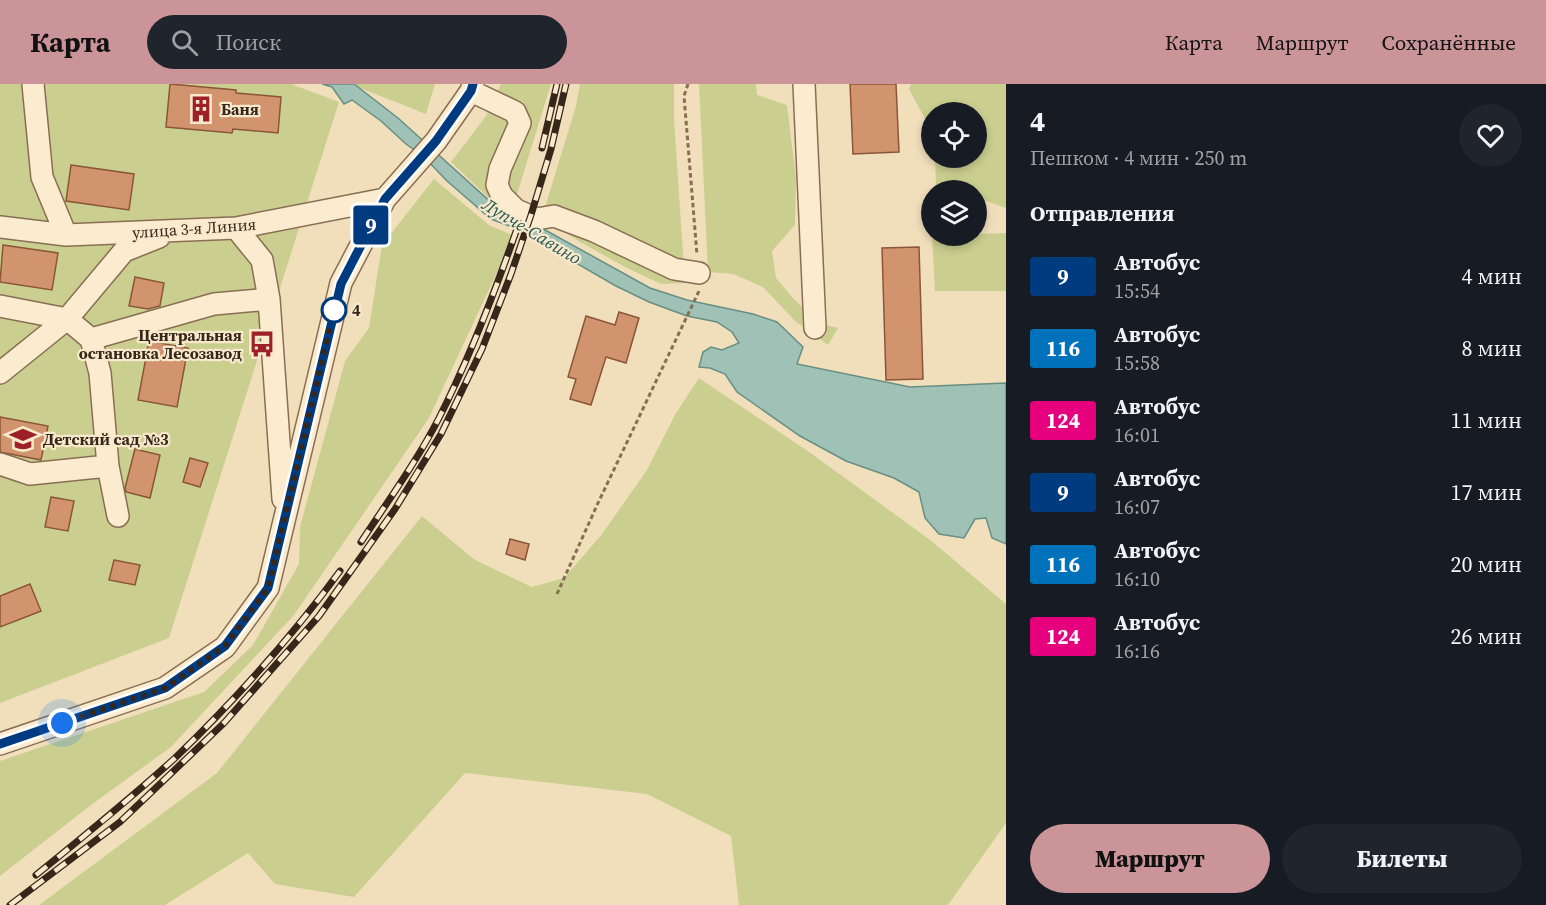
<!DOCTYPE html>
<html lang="ru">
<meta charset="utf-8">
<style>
:root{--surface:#171b24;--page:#20242c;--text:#f1f3f6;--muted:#9ea1a6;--accent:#cb9498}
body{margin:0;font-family:"Source Serif 4",serif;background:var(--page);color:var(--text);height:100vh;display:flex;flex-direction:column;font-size:22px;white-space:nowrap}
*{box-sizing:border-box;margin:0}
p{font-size:20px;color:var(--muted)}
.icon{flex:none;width:33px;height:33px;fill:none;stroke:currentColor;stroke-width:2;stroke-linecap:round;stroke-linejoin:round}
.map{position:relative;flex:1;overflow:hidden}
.side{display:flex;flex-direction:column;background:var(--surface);width:540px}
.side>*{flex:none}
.badge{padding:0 12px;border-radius:4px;font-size:21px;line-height:39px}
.controls{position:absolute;left:921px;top:18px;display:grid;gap:12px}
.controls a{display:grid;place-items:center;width:66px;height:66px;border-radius:50%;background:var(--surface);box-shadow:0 3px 9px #0003;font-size:30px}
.you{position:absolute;width:30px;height:30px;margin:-15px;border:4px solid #fff;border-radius:50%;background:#1a73e8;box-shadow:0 0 0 9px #1a73e833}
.map>.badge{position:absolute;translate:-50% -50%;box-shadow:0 0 0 3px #fff}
h2{padding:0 24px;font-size:22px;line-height:54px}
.round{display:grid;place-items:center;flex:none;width:63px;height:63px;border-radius:32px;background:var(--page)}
.headline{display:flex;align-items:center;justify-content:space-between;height:102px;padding:0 24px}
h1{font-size:28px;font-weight:800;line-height:45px}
.button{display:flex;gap:12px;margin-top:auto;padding:12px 24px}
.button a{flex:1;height:69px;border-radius:36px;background:var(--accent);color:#111;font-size:24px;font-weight:800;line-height:69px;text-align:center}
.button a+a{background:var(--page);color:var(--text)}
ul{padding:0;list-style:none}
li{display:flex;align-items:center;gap:18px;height:72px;padding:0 24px}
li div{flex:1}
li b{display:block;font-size:22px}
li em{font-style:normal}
li .badge{min-width:66px;font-weight:700;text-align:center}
header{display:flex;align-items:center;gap:36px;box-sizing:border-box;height:84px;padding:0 30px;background:var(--accent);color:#111}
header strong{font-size:28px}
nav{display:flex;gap:33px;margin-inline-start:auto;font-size:21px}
.search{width:420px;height:54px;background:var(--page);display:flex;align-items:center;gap:15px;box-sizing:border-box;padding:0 21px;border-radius:33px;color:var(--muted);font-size:22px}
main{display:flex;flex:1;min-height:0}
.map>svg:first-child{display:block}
.green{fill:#cacf8f}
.water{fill:#a0c1b6;stroke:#678f84;stroke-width:1.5}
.building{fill:#d2946f;stroke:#8a5638;stroke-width:1.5}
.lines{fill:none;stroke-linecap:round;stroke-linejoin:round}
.minor-casing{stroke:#896e54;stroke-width:24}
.path{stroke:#896e54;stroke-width:3;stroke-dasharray:4.5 3;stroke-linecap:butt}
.minor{stroke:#fbeccf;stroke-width:21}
.rail-casing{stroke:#37271a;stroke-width:7}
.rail{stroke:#f8e9cc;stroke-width:4.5;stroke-dasharray:14;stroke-linecap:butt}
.line-casing{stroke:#fff;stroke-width:14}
.line{stroke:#003b80;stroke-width:9}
.walk{stroke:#37271a;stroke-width:6;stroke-dasharray:0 10.8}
.stop-dot{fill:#fff;stroke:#003b80;stroke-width:3}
.labels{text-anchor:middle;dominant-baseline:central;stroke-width:4.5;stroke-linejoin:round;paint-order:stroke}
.poi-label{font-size:16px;font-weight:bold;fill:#37271a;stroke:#f8e9cc;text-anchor:start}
.street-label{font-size:16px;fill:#37271a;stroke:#f8e9cc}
.stop-label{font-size:16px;font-weight:bold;fill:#37271a;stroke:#f8e9cc;text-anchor:start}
.water-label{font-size:18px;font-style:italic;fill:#285853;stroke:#f8e9cc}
</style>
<header>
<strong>Карта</strong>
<div class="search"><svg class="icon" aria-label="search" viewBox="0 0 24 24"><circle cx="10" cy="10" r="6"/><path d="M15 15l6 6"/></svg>Поиск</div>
<nav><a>Карта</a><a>Маршрут</a><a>Сохранённые</a></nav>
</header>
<main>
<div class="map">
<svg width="1006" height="821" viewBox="0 0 1006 821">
<rect width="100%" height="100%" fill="#f1dfbc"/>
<!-- green -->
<path class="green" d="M0 0H291L339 18 169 554 0 619Z
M350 0H435L426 30Z
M501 0H551L514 120H495L451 78 486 32Z
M580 0H674V35L685 199 661 200 625 183 580 158 542 133 576 22Z
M699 0H756L757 11 787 21 796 94 795 141 772 167 776 194 792 213 819 239 838 244 828 261 795 237 763 203 733 190 708 188Z
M911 0H1006V124L977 114 976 106H951L936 102 935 74H976V28H932L931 46 909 5Z
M434 95 489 141 514 152 429 334 294 531 171 663 91 721 0 792V677L204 608 253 561 299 480 300 443 345 277 369 244 382 161Z
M1006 149V207H935L932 152H976L977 150Z
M699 294 812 370 929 455 1006 520V739L948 821H739L731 752 647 710 465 689 354 813 275 800 248 769 165 821H39L217 689 422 432 475 476 532 503 564 494 602 450 647 386 676 329Z"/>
<!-- water -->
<path class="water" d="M322 0H354L398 34 494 121 520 132 650 204 687 216 753 230 777 238 803 263 797 280 910 303 1006 299V460L992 454 986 434 975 435 964 454 939 450 925 434 919 408 894 394 846 377 800 352 737 308 725 290 710 284 699 283 703 268 711 263 722 266 739 259 732 248 717 238 687 232 649 218 616 202 517 145 491 135 447 97 424 73 406 60 381 37 352 16 344 20 332 3Z"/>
<!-- building -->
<path class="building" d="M170 0 236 6V9L281 13 278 49 233 45 232 49 166 43Z
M850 0H896L899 68 853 70Z
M71 81 134 90 129 126 66 117Z
M3 161 58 169 52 206 0 198Z
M919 163 923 295 886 296 882 164Z
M135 193 164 199 160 222 148 225 129 222Z
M619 228 639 234 626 279 606 273 591 321 570 315 576 295 568 293 586 232 615 241Z
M149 257 188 264 177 323 138 316Z
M0 333 48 342 41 376 0 368Z
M135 365 160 371 150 414 126 408 125 404Z
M190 374 208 379 200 403 183 398Z
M51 413 74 417 68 447 45 443Z
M510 455 529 460 525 476 506 470Z
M114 476 140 481 135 501 109 496Z
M30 500 41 527 0 543V512Z"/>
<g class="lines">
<!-- minor casing -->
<g class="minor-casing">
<path id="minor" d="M33 0 42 93 66 151
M804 0 815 244
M471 7 515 28 520 39 500 85 497 101 502 112 516 126 537 135 554 132 594 147 674 185 699 189
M0 143 66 151 236 144 385 115
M236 144 262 176 269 215 283 415
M0 222 67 235 91 255 214 220 269 215
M0 289 67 235 124 167 159 153
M0 380 30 390 108 382 100 289 91 255
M108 382 118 432
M0 660 165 604 225 563 268 504 341 199 385 115 436 57 471 7 473 0"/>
</g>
<!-- path -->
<path class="path" d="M688 0 684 12 697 171
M557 510 598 419 700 205"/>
<!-- minor -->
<use href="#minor" class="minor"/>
<!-- rail casing -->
<g class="rail-casing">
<path id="rail" d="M542 64 557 0
M361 458C388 417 417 377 439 334 471 271 496 205 519 139
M36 791C83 753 130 715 175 674 235 616 291 554 340 487
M10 821 120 738 224 639 319 532 395 425 441 350 482 265 511 190 531 131 551 65 566 0"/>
</g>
<!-- rail -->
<use href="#rail" class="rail"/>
</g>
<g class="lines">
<!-- line casing -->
<g class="line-casing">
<path id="line" d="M0 660 165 604 225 562 268 504 341 200 385 115 436 57 471 7 473 0"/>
</g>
<!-- line -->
<use href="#line" class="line"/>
<!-- walk -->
<path class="walk" d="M62 639 165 604 225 562 268 504 335 221 334 226"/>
</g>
<!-- icons -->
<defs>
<g id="building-bare" transform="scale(2.07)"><path d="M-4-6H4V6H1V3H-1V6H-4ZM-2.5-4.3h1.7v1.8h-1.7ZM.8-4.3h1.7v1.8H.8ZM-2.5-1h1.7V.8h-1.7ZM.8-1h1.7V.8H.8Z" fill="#9c2026" stroke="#f8e9cc" stroke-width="2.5" paint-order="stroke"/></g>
<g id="bus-bare" transform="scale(2.07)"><path d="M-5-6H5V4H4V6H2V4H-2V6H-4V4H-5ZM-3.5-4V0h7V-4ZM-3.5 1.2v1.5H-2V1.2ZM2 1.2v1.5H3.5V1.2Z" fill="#9c2026" stroke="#f8e9cc" stroke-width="2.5" paint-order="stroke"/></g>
<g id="school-bare" transform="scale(2.07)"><path d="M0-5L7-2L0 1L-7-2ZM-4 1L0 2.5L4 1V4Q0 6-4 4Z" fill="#9c2026" stroke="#f8e9cc" stroke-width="2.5" paint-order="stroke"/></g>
</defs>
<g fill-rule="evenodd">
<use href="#building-bare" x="201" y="25"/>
<use href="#bus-bare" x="262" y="260"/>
<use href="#school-bare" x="23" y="355"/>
</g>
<!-- markers -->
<circle class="stop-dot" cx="334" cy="226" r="12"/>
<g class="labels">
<!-- poi labels -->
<g class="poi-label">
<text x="221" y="25">Баня</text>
<text x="242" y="251" text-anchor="end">Центральная<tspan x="242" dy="18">остановка Лесозавод</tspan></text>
<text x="43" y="355">Детский сад №3</text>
</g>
<!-- street labels -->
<g class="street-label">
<text transform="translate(194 144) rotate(-4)">улица 3-я Линия</text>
</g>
<!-- stop labels -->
<g class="stop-label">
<text x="352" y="226">4</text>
</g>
<!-- water labels -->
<g class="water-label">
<text transform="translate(532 147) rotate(31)">Лупче-Савино</text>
</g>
</g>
</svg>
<div class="controls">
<a><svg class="icon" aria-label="locate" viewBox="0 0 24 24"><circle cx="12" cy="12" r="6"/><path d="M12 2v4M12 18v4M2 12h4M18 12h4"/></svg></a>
<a><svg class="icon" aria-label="layers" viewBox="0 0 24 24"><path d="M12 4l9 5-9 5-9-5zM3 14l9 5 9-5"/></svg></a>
</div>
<div class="you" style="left:62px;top:639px"></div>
<b class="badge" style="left:371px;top:141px;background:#003b80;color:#fff">9</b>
</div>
<section class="side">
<div class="headline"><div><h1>4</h1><p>Пешком · 4 мин · 250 m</p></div><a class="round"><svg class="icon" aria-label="heart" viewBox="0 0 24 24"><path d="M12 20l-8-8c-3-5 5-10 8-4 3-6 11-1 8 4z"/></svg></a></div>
<h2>Отправления</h2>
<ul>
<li><span class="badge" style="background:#003b80;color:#fff">9</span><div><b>Автобус</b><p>15:54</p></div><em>4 мин</em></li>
<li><span class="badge" style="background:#0072bc;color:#fff">116</span><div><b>Автобус</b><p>15:58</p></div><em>8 мин</em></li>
<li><span class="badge" style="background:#e6007e;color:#fff">124</span><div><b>Автобус</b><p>16:01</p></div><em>11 мин</em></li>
<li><span class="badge" style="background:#003b80;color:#fff">9</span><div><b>Автобус</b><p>16:07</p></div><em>17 мин</em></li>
<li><span class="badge" style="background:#0072bc;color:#fff">116</span><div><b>Автобус</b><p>16:10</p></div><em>20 мин</em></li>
<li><span class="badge" style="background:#e6007e;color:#fff">124</span><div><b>Автобус</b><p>16:16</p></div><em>26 мин</em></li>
</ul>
<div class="button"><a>Маршрут</a><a>Билеты</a></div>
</section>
</main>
